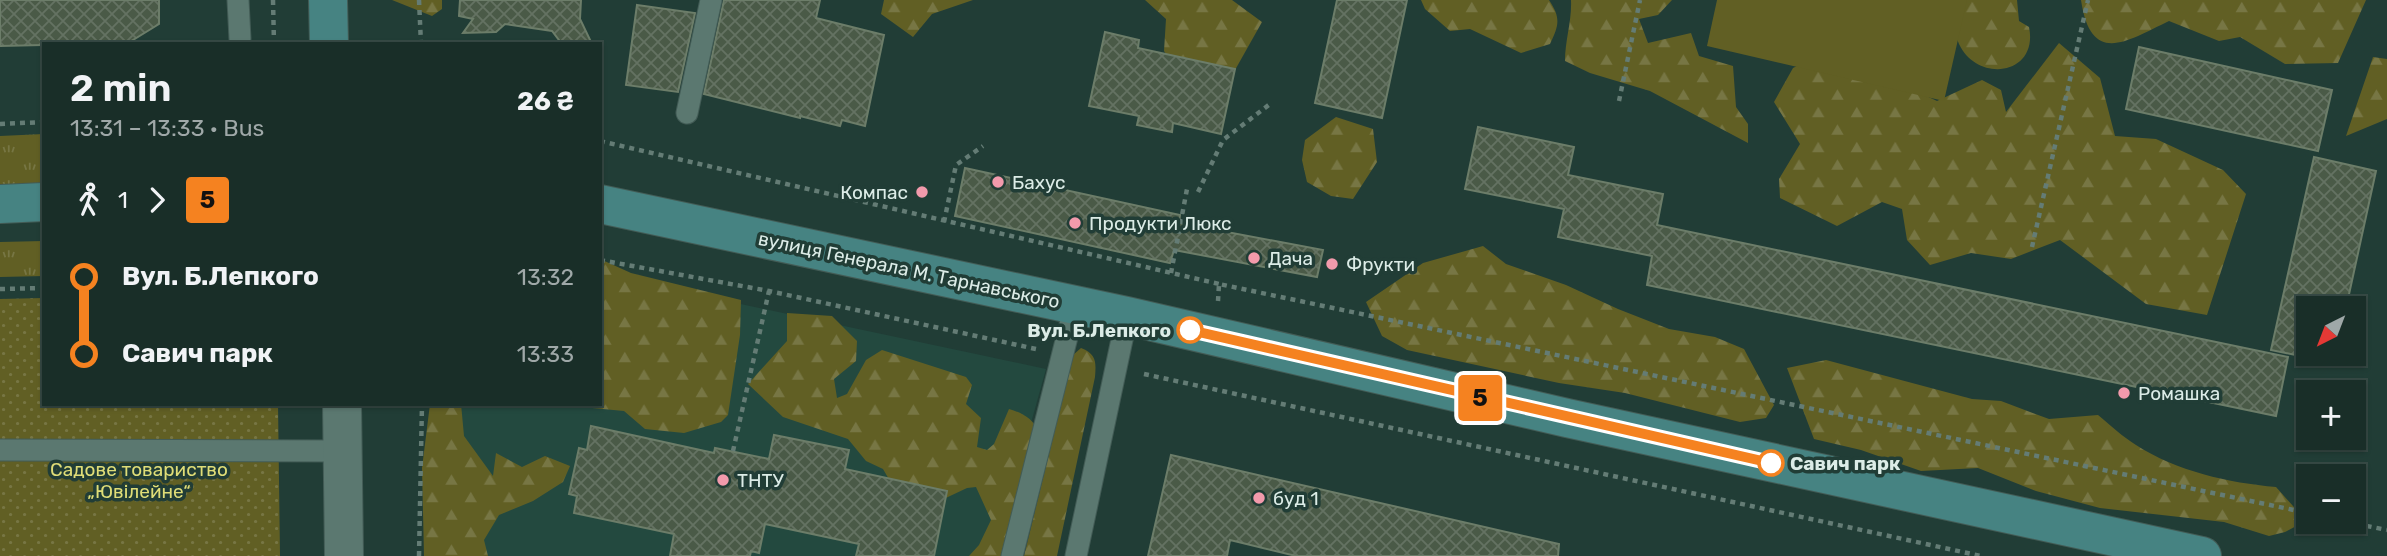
<!DOCTYPE html>
<meta charset="utf-8">
<style>
:root{--surface:#192e28;--page:#263a34;--text:#f1f3f6;--muted:#9fa8a8;--line:#374a45}
body{margin:0;font-family:Rubik,sans-serif;background:var(--page);color:var(--text);height:100vh;display:flex;flex-direction:column;font-size:26px;white-space:nowrap}
*{box-sizing:border-box;margin:0}
p{font-size:23px;color:var(--muted)}
.icon{flex:none;width:38px;height:38px;fill:none;stroke:currentColor;stroke-width:2;stroke-linecap:round;stroke-linejoin:round}
.map{position:relative;flex:1;overflow:hidden}
.sheet{position:absolute;left:42px;top:42px;width:560px;height:364px;display:flex;flex-direction:column;background:var(--surface);border-radius:0px;box-shadow:0 2px 5px #0004,0 0 0 2px var(--line)}
.sheet>*{flex:none}
.badge{padding:0 14px;border-radius:5px;font-size:24px;line-height:46px}
.needle{width:46px;rotate:222deg}
.controls{position:absolute;left:2296px;top:296px;display:grid;gap:14px}
.controls a{display:grid;place-items:center;width:70px;height:70px;border-radius:0px;background:var(--surface);box-shadow:0 2px 5px #0004,0 0 0 2px var(--line);font-size:35px}
.map>.badge{position:absolute;translate:-50% -50%;box-shadow:0 0 0 4px #fff}
.legs{display:flex;align-items:center;gap:10px;height:77px;padding:0 28px;font-size:23px}
.legs p{margin-inline-start:auto}
.summary{display:flex;align-items:center;justify-content:space-between;height:119px;padding:0 28px}
h1{font-size:38px;font-weight:600;line-height:52px}
ul{padding:0 28px;list-style:none}
li{display:flex;align-items:center;gap:24px;height:77px;font-size:26px}
li i{display:grid;place-items:center;width:10px;height:100%;margin:0 9px;background:currentColor}
li i::after{content:'';width:18px;height:18px;margin:-9px;border:5px solid;border-radius:50%;background:var(--surface)}
li p{margin-inline-start:auto}
li:first-child i{background:linear-gradient(#0000 50%,currentColor 0)}
li:last-child i{background:linear-gradient(currentColor 50%,#0000 0)}
.map>svg:first-child{display:block}
.built{fill:#23493f}
.grass{fill:url(#grass-tufts)}
.forest{fill:url(#forest-firs)}
.park{fill:url(#park-dots)}
.pitch{fill:#615f24}
.building{fill:url(#building-cross-hatch);stroke:#6c7d69;stroke-width:2}
.lines{fill:none;stroke-linecap:round;stroke-linejoin:round}
.service-casing{stroke:#435c56;stroke-width:23}
.minor-casing{stroke:#435c56;stroke-width:40}
.secondary-casing{stroke:#435c56;stroke-width:40}
.path{stroke:#647c75;stroke-width:4.5;stroke-dasharray:5 5;stroke-linecap:butt}
.service{stroke:#5b7870;stroke-width:21}
.minor{stroke:#5b7870;stroke-width:38}
.secondary{stroke:#468382;stroke-width:38}
.line-1-casing{stroke:#fff;stroke-width:16}
.line-1{stroke:#f58220;stroke-width:10}
.poi-dot{fill:#f29aac;stroke:#213d36;stroke-width:2.5}
.stop-1-dot{fill:#fff;stroke:#f58220;stroke-width:3.5}
.labels{text-anchor:middle;dominant-baseline:central;stroke-width:7;stroke-linejoin:round;paint-order:stroke}
.poi-label{font-size:19px;fill:#dcece7;stroke:#213d36;text-anchor:start}
.street-label{font-size:19px;fill:#dcece7;stroke:#213d36}
.stop-label{font-size:19px;font-weight:bold;fill:#dcece7;stroke:#213d36;text-anchor:end}
.park-label{font-size:19px;fill:#dfdd77;stroke:#213d36}
</style>
<div class="map">
<svg width="2387" height="556" viewBox="0 0 2387 556">
<defs>
<pattern id="grass-tufts" width="24" height="20" patternUnits="userSpaceOnUse" patternTransform="scale(1.75)"><rect width="24" height="20" fill="#615f24"/><path d="M3 7l-1-3M5 7V3M7 7l1-3M15 17l-1-3M17 17v-4M19 17l1-3" fill="none" stroke="#777644"/></pattern>
<pattern id="forest-firs" width="22" height="20" patternUnits="userSpaceOnUse" patternTransform="scale(1.75)"><rect width="22" height="20" fill="#615f24"/><path d="M5 1l3.5 6h-7zM16 11l3.5 6h-7z" fill="#777644"/></pattern>
<pattern id="park-dots" width="8" height="8" patternUnits="userSpaceOnUse" patternTransform="scale(1.75)"><rect width="8" height="8" fill="#615f24"/><path d="M2 2h.1M6 6h.1" fill="none" stroke="#777644" stroke-width="1.8" stroke-linecap="round"/></pattern>
<pattern id="building-cross-hatch" width="8" height="8" patternUnits="userSpaceOnUse" patternTransform="scale(1.75)"><rect width="8" height="8" fill="#4a5a47"/><path d="M0 0l8 8M0 8l8-8" fill="none" stroke="#647262"/></pattern>
</defs>
<rect width="100%" height="100%" fill="#213d36"/>
<!-- built -->
<path class="built" d="M600 274 1046 369 994 556H430L432 404H600Z"/>
<!-- grass -->
<path class="grass" d="M44 134V184L0 185V136Z
M44 241V276L0 277V242Z"/>
<!-- forest -->
<path class="forest" d="M392 0H442V9L432 16Z
M884 0H973L932 14 913 37 881 14Z
M1145 0H1232L1262 22 1235 70 1172 63 1164 51 1166 19Z
M1421 0H1549C1561 18 1559 25 1550 44L1521 53 1470 29 1450 31 1425 9Z
M1571 0H1672L1658 15 1639 19 1648 43 1691 33 1699 56 1733 66 1736 107 1748 124V143L1650 91 1590 73 1565 61C1565 40 1572 21 1571 0Z
M1953 0H2017L2019 21 2029 27C2039 75 1978 84 1959 44 1953 31 1954 14 1953 0Z
M2081 0H2366L2338 63 2285 64 2240 37 2219 41 2169 21C2127 41 2091 67 2081 0Z
M2059 43 2100 78 2115 136 2156 139 2223 170 2246 194 2207 315 2146 304 2060 240 2011 259 1971 253 1930 265 1907 240 1902 209 1882 202 1837 226 1780 198 1779 179 1800 144 1774 102 1793 68 1820 55 1888 78 1937 101 1982 80 2001 90 2006 112Z
M2373 57 2387 59V119L2346 136Z
M1336 117 1373 129 1377 162 1353 199 1331 196 1307 182 1302 160 1305 140Z
M1483 246 1506 264 1566 285 1618 309 1669 329 1715 337 1744 349 1774 405 1766 418 1740 422 1625 393 1559 383 1407 350 1382 336 1366 302 1423 263Z
M600 259 631 273 741 300 740 335 728 415 721 422 684 433 645 429 624 411 550 404H600Z
M787 313 832 316 857 341 856 361 834 379 837 398 847 394 866 360 882 350 966 377 972 385 966 404 981 418 977 447 987 450 994 444 1009 409C1023 413 1033 419 1039 432L1011 556H969L979 545 991 520 976 487 967 488 933 504 897 493 883 469 866 461 848 439 783 417 748 384 787 341Z
M1081 348C1097 354 1096 363 1095 377L1057 556H1024L1073 355Z
M1826 360 1972 399 2001 401 2049 419 2098 415C2110 425 2123 437 2136 445 2176 471 2229 483 2276 487L2302 516 2300 524 2285 532 2269 536 2224 522 2100 508 2036 491 1978 468 1921 471 1861 450 1814 439 1787 368Z
M430 404H461L464 436 493 476 496 453 522 467 545 456 570 466 563 482 533 501 499 515 484 540 488 556H424L422 468Z"/>
<!-- park -->
<path class="park" d="M44 298V404H278L280 556H0V299Z"/>
<!-- pitch -->
<path class="pitch" d="M1717 0H1967L1944 101 1707 46Z"/>
<!-- building -->
<path class="building" d="M0 0H159V24L128 43 0 46Z
M460 0H581L580 19 592 44H562L552 31 505 24 496 32 463 33 473 19 459 16Z
M724 0H820L816 18 884 35 865 126 842 120 840 126 800 116V118L704 94Z
M1337 0H1407L1382 118 1315 103Z
M637 5 695 13 678 92 626 85Z
M1105 32 1139 40 1138 48 1235 69 1221 134 1173 123 1172 132 1137 125 1139 116 1089 106Z
M2139 47 2332 90 2318 151 2126 109Z
M1478 127 1574 147 1568 175 1663 194 1657 225 2288 357 2276 416 1647 285 1652 256 1558 237 1564 209 1465 189Z
M2314 157 2376 171 2346 308H2308V354H2336L2334 363 2271 350Z
M965 168 1180 215 1179 223 1323 250 1317 277 1174 250 1170 263 955 216Z
M591 426 714 453 715 448 769 459 774 435 849 450 845 469 947 491 934 556H856L859 544 765 524 759 553 751 551 750 556H670L674 534 574 513 577 496 569 494 579 448 587 450Z
M1171 455 1559 544 1558 556H1296L1230 540 1227 556H1148Z"/>
<g class="lines">
<!-- service casing -->
<g class="service-casing">
<path id="service" d="M238 0 240 39
M687 113 711 0
M0 450 344 451
M1012 556 1075 305
M1076 556 1127 316"/>
</g>
<!-- minor casing -->
<g class="minor-casing">
<path id="minor" d="M342 404 344 556"/>
</g>
<!-- secondary casing -->
<g class="secondary-casing">
<path id="secondary" d="M328 0 329 44
M0 204 44 202
M600 204 1127 316 1567 418 2202 556"/>
</g>
<!-- path -->
<path class="path" d="M273 0 274 44
M419 0 421 44
M1619 101 1640 0
M0 124 44 122
M600 141 1219 284
M1198 192 1223 140 1270 104
M944 222 956 165 983 146
M2032 247 2088 0
M600 260 769 291 1036 349
M1171 273 1187 189
M0 289 44 288
M1218 301 1219 284 2308 513
M1144 374 1981 556
M733 451 769 291
M2347 522 2387 530
M419 556 422 404"/>
<!-- service -->
<use href="#service" class="service"/>
<!-- minor -->
<use href="#minor" class="minor"/>
<!-- secondary -->
<use href="#secondary" class="secondary"/>
</g>
<g class="lines">
<!-- line-1 casing -->
<g class="line-1-casing">
<path id="line-1" d="M1190 330 1771 463"/>
</g>
<!-- line-1 -->
<use href="#line-1" class="line-1"/>
</g>
<!-- markers -->
<g class="poi-dot">
<circle cx="998" cy="182" r="7"/>
<circle cx="922" cy="192" r="7"/>
<circle cx="1075" cy="223" r="7"/>
<circle cx="1254" cy="258" r="7"/>
<circle cx="1332" cy="264" r="7"/>
<circle cx="2124" cy="393" r="7"/>
<circle cx="723" cy="480" r="7"/>
<circle cx="1259" cy="498" r="7"/>
</g>
<g class="stop-1-dot">
<circle cx="1190" cy="330" r="12"/>
<circle cx="1771" cy="463" r="12"/>
</g>
<g class="labels">
<!-- poi labels -->
<g class="poi-label">
<text x="1012" y="182">Бахус</text>
<text x="908" y="192" text-anchor="end">Компас</text>
<text x="1089" y="223">Продукти Люкс</text>
<text x="1268" y="258">Дача</text>
<text x="1346" y="264">Фрукти</text>
<text x="2138" y="393">Ромашка</text>
<text x="737" y="480">ТНТУ</text>
<text x="1273" y="498">буд 1</text>
</g>
<!-- street labels -->
<g class="street-label">
<text transform="translate(909 270) rotate(12)">вулиця Генерала М. Тарнавського</text>
</g>
<!-- stop labels -->
<g class="stop-label">
<text x="1171" y="330">Вул. Б.Лепкого</text>
<text x="1790" y="463" text-anchor="start">Савич парк</text>
</g>
<!-- park labels -->
<g class="park-label">
<text x="139" y="469">Садове товариство<tspan x="139" dy="22">„Ювілейне“</tspan></text>
</g>
</g>
</svg>
<div class="controls">
<a><svg class="needle" viewBox="-14 -14 28 28"><path d="M0-13l5 13h-10z" fill="#e53935"/><path d="M0 13l5-13h-10z" fill="#9fa8a8"/></svg></a>
<a>+</a>
<a>−</a>
</div>
<b class="badge" style="left:1480px;top:398px;background:#f58220;color:#111">5</b>
<section class="sheet">
<div class="summary"><div><h1>2 min</h1><p>13:31 – 13:33 · Bus</p></div><b>26 ₴</b></div>
<div class="legs"><svg class="icon" aria-label="walk" viewBox="0 0 24 24"><circle cx="13" cy="4" r="2"/><path d="M13 8l-2 6 4 7M11 14l-3 7M7 12l3-4h3l4 4"/></svg>1<svg class="icon" aria-label="forward" viewBox="0 0 24 24"><path d="M9 5l7 7-7 7"/></svg><b class="badge" style="background:#f58220;color:#111">5</b></div>
<ul>
<li><i style="color:#f58220"></i><b>Вул. Б.Лепкого</b><p>13:32</p></li>
<li><i style="color:#f58220"></i><b>Савич парк</b><p>13:33</p></li>
</ul>
</section>
</div>
